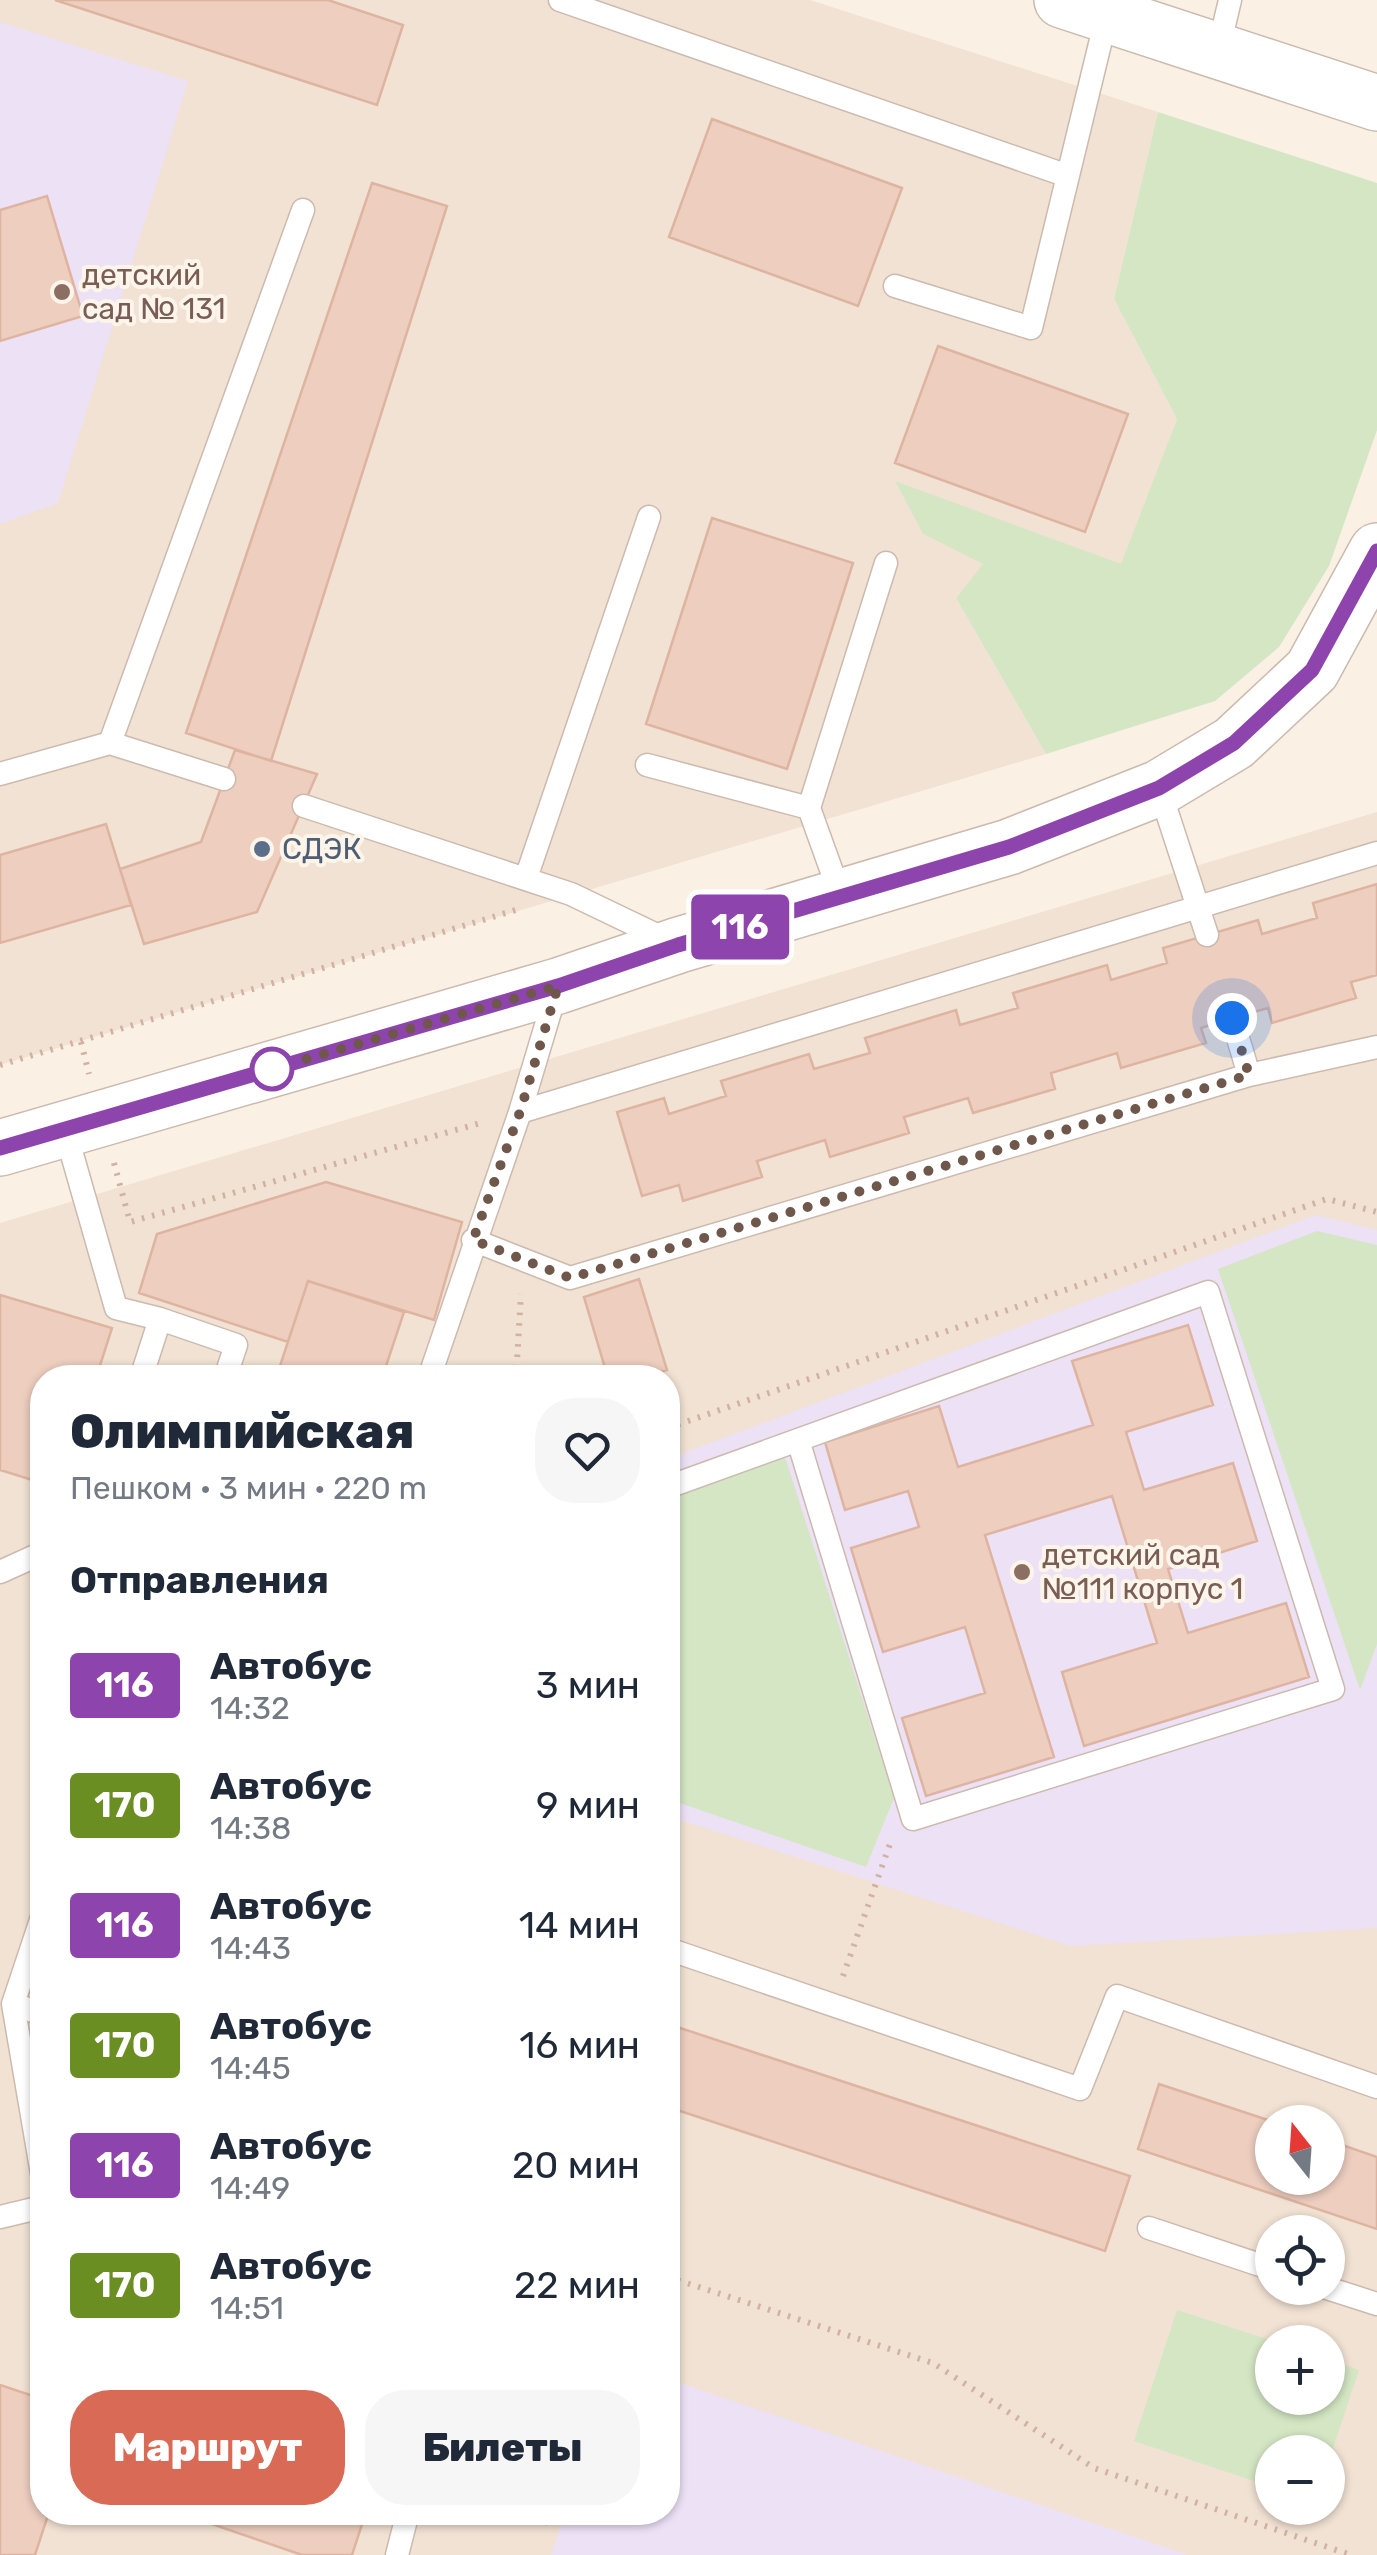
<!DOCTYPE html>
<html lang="ru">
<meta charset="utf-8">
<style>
:root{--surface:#fff;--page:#f6f6f7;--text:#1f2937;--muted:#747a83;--accent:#d96a55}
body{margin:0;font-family:Rubik,sans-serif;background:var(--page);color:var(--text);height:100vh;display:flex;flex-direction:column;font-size:38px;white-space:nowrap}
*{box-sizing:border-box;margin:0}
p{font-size:32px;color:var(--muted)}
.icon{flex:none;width:55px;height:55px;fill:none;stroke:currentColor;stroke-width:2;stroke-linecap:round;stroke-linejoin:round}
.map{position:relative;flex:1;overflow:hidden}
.panel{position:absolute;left:30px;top:1365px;width:650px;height:1160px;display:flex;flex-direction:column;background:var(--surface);border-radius:40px;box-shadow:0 2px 8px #0004}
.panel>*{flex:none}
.badge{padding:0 20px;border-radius:8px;font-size:35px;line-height:65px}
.needle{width:65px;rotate:343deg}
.tools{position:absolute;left:1255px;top:2105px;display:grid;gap:20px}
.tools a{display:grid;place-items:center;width:90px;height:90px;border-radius:50%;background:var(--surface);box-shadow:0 2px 8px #0004;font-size:50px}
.you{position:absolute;width:50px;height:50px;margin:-25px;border:8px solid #fff;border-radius:50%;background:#1a73e8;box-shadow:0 0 0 15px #1a73e833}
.map>.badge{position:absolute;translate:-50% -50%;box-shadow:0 0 0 5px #fff}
h2{padding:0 40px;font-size:38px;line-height:90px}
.round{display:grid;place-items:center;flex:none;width:105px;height:105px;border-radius:40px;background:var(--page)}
.headline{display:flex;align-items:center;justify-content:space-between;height:170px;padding:0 40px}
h1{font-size:48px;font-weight:800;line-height:75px}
.button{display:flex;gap:20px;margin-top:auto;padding:20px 40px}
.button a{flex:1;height:115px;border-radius:40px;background:var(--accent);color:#fff;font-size:40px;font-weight:800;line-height:115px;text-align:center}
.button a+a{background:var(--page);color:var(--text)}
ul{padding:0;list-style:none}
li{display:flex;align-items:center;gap:30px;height:120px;padding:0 40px}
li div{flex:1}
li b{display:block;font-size:38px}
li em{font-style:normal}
li .badge{min-width:110px;font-weight:700;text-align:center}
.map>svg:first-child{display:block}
.residential{fill:#f1e2d3;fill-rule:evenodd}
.education{fill:#ede1f6}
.green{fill:#d4e6c4}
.building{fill:#edcebf;stroke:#deb4a1;stroke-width:2.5}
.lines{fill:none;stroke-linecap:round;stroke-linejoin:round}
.service-casing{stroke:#ccbaaf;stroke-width:25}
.tertiary-casing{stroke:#ccbaaf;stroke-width:58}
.path{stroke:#d1b1a2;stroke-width:6;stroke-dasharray:2.5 8;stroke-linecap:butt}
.service{stroke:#fff;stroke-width:22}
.tertiary{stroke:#fff;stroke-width:55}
.line-casing{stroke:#fff;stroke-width:22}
.line{stroke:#8e44ad;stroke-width:15}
.walk{stroke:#70574c;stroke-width:10;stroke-dasharray:0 18}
.education-dot{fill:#8d6e63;stroke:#fdf4ea;stroke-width:4}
.service-dot{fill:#5c6f8a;stroke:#fdf4ea;stroke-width:4}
.stop-dot{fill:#fff;stroke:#8e44ad;stroke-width:5}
.labels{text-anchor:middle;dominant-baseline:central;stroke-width:8;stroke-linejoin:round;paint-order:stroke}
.education-label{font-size:30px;fill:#785e54;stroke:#fdf4ea;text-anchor:start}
.service-label{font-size:30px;fill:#4e5e75;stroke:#fdf4ea;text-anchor:start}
</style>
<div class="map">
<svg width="1377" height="2555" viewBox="0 0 1377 2555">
<rect width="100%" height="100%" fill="#faf0e4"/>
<!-- residential -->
<path class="residential" d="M0 0H810L1158 112 1114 299 1177 419 1121 565 896 482 923 534 984 564 956 598 1046 754 0 1065Z
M1377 812V2555H0V1223ZM42 1378H668V2512H42ZM1272 2122H1328V2178H1272ZM1272 2232H1328V2288H1272ZM1272 2342H1328V2398H1272ZM1272 2452H1328V2508H1272Z"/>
<!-- education -->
<path class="education" d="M0 22 188 81 58 503 0 524Z
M1316 1215 1377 1230V1928L1071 1946 668 1816V1459Z
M668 2379 1188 2555H551L566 2513 668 2512Z"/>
<!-- green -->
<path class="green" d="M1158 112 1377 183V430L1329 566 1279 647 1215 701 1046 754 956 598 983 564 923 534 895 481 1121 564 1177 419 1114 299Z
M1317 1231 1377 1245V1644L1360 1690 1218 1269Z
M785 1457 894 1798 866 1867 668 1799V1499Z
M1177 2310 1276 2342H1272V2398H1328V2359L1359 2370 1328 2463V2452H1272V2487L1134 2441Z"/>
<!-- building -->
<path class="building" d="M55 0H328L403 25 377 105Z
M712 119 902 188 858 306 669 237Z
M372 183 447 206 271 761 186 733Z
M47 196 83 316 0 341V210Z
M938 346 1128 414 1085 532 895 463Z
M712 518 853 563 787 769 646 724Z
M235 750 317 774 257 912 144 944 120 869 201 842Z
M106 824 131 905 0 943V855Z
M1377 884V975L1351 982 1356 998 1272 1023 1268 1008 1232 1018 1201 1028 1206 1043 1121 1068 1117 1053 1051 1073 1055 1089 973 1113 968 1098 904 1117 909 1133 830 1157 825 1140 757 1161 762 1177 683 1201 679 1185 642 1196 617 1112 664 1098 669 1114 726 1096 721 1081 809 1054 814 1069 870 1053 865 1038 956 1010 960 1025 1018 1008 1013 993 1107 965 1111 980 1167 963 1163 948 1258 920 1262 934 1317 918 1313 903Z
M326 1182 462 1222 434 1320 308 1281 288 1342 139 1293 157 1234Z
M639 1279 667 1370 642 1378H608L584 1297Z
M308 1281 404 1312 382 1378H276Z
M0 1295 112 1328 96 1378H42V1483L0 1470Z
M1188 1325 1213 1405 1126 1432 1144 1490 1233 1463 1257 1541 1168 1569 1188 1633 1286 1603 1309 1677 1084 1746 1062 1672 1157 1643 1112 1496 985 1535 1054 1757 926 1796 902 1718 985 1693 965 1627 883 1652 851 1548 919 1527 908 1491 845 1510 825 1442 939 1406 958 1467 1093 1425 1072 1361Z
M668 2024 1130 2176 1105 2251 668 2107Z
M1159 2084 1274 2122 1272 2178H1328V2140L1377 2157V2229L1138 2149Z
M0 2385 42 2399V2512H49L35 2555H0Z
M177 2512H366L352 2555H302Z
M515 2512H550L546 2524Z"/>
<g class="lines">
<!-- service casing -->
<g class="service-casing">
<path id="service" d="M560 0 1068 176
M1218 51 1230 0
M895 286 1031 328 1107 15
M647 765 809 808
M0 774 110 743
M224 779 110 743 303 210
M1159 788 1207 935
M304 806 571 894 671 942
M526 878 649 517
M841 897 809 808 886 563
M1232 1018 1249 1075
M520 1112 1377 853
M65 1130 116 1308 160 1319 236 1345 225 1378
M473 1240 570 1278 1249 1075 1377 1047
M141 1378 160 1319
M429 1378 520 1112 556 992
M668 1487 1208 1292 1333 1689 913 1819 798 1440
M0 1572 42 1553
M42 1917 13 2004 42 2174
M668 1949 1080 2089 1117 1996 1377 2087
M13 2004 42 2014
M0 2217 42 2207
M1149 2228 1272 2269
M1327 2288 1377 2304
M397 2555 408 2512"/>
</g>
<!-- tertiary casing -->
<g class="tertiary-casing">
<path id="tertiary" d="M1062 0 1377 103
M0 1148 558 986 679 945 1009 847 1159 788 1234 743 1312 670 1377 551"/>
</g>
<!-- path -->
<path class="path" d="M81 1042 89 1074
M0 1065 516 910
M114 1163 130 1222 484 1122
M516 1378 521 1294
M668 1428 1327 1199 1377 1212
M843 1976 891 1841
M668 2277 933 2363 1094 2468 1351 2555"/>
<!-- service -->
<use href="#service" class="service"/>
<!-- tertiary -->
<use href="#tertiary" class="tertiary"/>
</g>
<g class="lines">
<!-- line casing -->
<g class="line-casing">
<path id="line" d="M0 1148 558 986 678 945 1009 847 1159 788 1234 743 1312 670 1377 551"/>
</g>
<!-- line -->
<use href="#line" class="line"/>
<!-- walk -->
<path class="walk" d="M272 1069 558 986 520 1112 473 1240 570 1278 1249 1075 1232 1018"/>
</g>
<!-- markers -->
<g class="education-dot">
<circle cx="62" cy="292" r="10"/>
<circle cx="1022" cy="1572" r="10"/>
</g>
<circle class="service-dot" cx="262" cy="849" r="10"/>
<circle class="stop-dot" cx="272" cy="1069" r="20"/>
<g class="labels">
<!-- education labels -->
<g class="education-label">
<text x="82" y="275">детский<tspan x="82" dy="34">сад № 131</tspan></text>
<text x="1042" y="1555">детский сад<tspan x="1042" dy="34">№111 корпус 1</tspan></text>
</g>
<!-- service labels -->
<g class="service-label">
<text x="282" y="849">СДЭК</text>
</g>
</g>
</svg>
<div class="tools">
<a><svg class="needle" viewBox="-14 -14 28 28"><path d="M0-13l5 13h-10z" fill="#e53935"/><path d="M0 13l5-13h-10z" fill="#747a83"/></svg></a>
<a><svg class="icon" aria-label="locate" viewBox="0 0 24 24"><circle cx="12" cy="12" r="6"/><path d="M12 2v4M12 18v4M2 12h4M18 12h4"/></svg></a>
<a>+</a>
<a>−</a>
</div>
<div class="you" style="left:1232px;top:1018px"></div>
<b class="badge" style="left:740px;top:927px;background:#8e44ad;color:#fff">116</b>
<section class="panel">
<div class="headline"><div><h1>Олимпийская</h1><p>Пешком · 3 мин · 220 m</p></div><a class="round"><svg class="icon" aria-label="heart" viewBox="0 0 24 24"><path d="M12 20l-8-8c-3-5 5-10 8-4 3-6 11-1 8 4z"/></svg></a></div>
<h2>Отправления</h2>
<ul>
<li><span class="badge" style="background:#8e44ad;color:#fff">116</span><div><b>Автобус</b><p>14:32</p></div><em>3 мин</em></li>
<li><span class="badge" style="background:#6b8e23;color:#fff">170</span><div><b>Автобус</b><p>14:38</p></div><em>9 мин</em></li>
<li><span class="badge" style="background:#8e44ad;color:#fff">116</span><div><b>Автобус</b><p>14:43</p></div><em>14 мин</em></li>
<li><span class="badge" style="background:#6b8e23;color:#fff">170</span><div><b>Автобус</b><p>14:45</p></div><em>16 мин</em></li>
<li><span class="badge" style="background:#8e44ad;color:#fff">116</span><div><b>Автобус</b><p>14:49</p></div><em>20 мин</em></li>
<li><span class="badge" style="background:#6b8e23;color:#fff">170</span><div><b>Автобус</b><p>14:51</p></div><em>22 мин</em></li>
</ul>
<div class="button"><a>Маршрут</a><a>Билеты</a></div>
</section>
</div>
